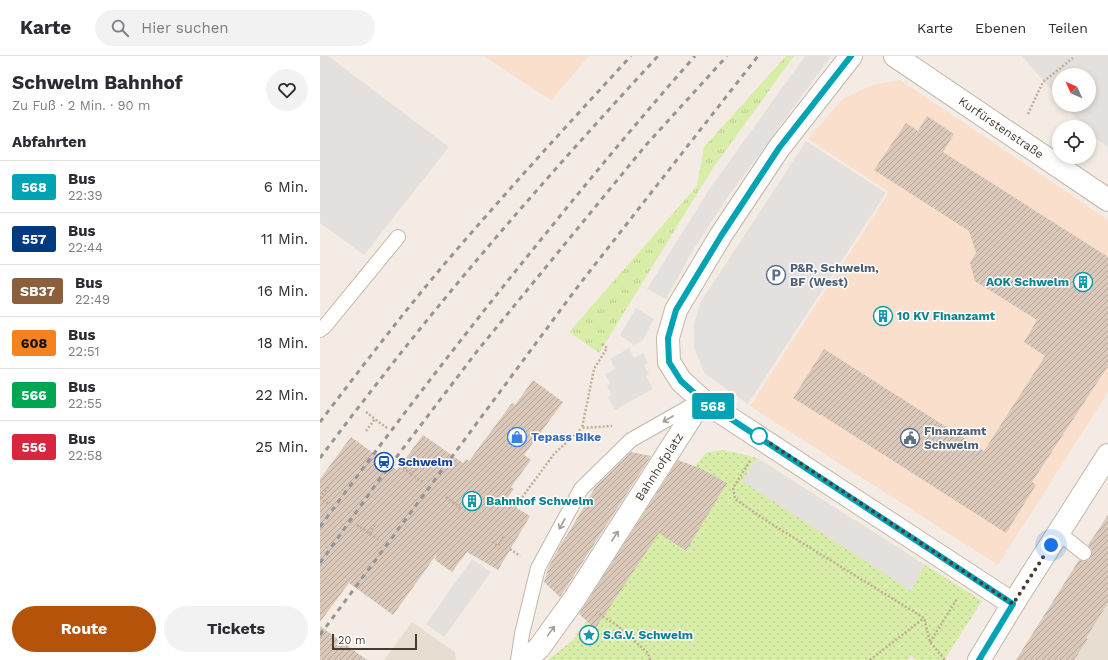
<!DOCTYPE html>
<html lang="de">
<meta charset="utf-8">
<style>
:root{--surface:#fff;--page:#f2f2f3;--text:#2b2b33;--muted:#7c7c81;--line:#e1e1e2;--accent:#b45309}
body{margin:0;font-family:"Work Sans",sans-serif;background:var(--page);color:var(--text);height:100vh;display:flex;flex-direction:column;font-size:15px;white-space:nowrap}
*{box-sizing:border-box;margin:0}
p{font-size:13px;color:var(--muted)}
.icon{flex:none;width:22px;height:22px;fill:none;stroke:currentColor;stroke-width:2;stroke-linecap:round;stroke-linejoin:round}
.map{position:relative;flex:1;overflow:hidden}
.drawer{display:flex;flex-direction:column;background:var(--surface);width:320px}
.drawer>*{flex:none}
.badge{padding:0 8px;border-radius:3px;font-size:14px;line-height:26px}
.needle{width:26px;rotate:315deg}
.controls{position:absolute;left:732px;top:12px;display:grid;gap:8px}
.controls a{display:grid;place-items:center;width:44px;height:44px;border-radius:50%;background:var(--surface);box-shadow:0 2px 6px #0003;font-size:20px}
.scale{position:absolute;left:12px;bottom:10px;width:85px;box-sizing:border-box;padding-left:4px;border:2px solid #473c33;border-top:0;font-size:11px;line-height:14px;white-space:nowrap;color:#473c33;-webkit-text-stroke:3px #fff;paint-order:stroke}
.you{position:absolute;width:20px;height:20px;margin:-10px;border:3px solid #fff;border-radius:50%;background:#1a73e8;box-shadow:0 0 0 6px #1a73e833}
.map>.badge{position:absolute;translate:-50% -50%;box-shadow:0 0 0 2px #fff}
h2{padding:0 12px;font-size:15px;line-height:36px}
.round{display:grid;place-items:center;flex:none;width:42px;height:42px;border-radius:21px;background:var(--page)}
.overview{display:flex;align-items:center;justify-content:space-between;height:68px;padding:0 12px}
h1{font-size:19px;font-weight:700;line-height:30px}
.action{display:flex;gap:8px;margin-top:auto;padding:8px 12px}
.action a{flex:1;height:46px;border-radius:24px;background:var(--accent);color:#fff;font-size:16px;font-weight:700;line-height:46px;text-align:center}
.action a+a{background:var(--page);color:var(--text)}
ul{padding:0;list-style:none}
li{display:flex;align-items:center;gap:12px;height:52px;padding:0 12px;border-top:1px solid var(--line)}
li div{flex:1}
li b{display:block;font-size:15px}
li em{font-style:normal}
li .badge{min-width:44px;font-weight:700;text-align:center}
header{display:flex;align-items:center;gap:24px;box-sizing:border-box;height:56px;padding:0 20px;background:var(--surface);border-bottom:1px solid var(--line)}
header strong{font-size:19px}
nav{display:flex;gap:22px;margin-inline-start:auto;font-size:14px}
.search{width:280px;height:36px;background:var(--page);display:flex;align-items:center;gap:10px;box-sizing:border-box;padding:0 14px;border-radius:22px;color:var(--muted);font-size:15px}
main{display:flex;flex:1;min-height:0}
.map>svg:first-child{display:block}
.residential{fill:#e8ddd1}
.commercial{fill:#f9dfcc}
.grass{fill:url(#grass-tufts)}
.park{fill:url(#park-dots)}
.parking{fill:#e4e0dd}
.building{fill:url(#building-hatch)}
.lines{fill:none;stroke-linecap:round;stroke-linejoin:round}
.lane-casing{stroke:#c3b6a8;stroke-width:16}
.street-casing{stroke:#c3b6a8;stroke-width:24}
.path{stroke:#c4ac95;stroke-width:2.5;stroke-dasharray:2 2;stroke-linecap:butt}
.lane{stroke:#fff;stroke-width:14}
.street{stroke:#fff;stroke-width:22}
.rail{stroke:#959595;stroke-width:3;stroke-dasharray:5 5;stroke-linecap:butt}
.path-bridge{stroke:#c4ac95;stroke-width:2.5;stroke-dasharray:2 2;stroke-linecap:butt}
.oneway{stroke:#a39e99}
.line-casing{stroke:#fff;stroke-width:9}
.line{stroke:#00a3b4;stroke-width:6}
.walk{stroke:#473c33;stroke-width:4;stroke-dasharray:0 7.2}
.stop-dot{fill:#fff;stroke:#00a3b4;stroke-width:2}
.labels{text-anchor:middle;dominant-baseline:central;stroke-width:3;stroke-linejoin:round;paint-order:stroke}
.street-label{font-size:12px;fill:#473c33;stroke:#fff}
.service-label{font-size:12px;font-weight:bold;fill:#4e5e75;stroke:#fff;text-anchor:start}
.culture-label{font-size:12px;font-weight:bold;fill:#0d838f;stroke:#fff;text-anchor:start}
.shop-label{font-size:12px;font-weight:bold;fill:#366cbe;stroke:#fff;text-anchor:start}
.transit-label{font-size:12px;font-weight:bold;fill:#164399;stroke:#fff;text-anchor:start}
</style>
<header>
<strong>Karte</strong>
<div class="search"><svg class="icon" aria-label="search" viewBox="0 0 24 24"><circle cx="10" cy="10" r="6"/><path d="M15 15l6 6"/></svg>Hier suchen</div>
<nav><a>Karte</a><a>Ebenen</a><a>Teilen</a></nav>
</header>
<main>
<section class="drawer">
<div class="overview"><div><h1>Schwelm Bahnhof</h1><p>Zu Fuß · 2 Min. · 90 m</p></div><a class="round"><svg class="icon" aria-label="heart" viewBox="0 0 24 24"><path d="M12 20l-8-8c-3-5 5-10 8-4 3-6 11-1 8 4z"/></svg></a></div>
<h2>Abfahrten</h2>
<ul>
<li><span class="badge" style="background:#00a3b4;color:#fff">568</span><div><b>Bus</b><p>22:39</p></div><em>6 Min.</em></li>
<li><span class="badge" style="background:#003b80;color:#fff">557</span><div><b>Bus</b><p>22:44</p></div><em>11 Min.</em></li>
<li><span class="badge" style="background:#8b5e3c;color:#fff">SB37</span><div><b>Bus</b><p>22:49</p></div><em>16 Min.</em></li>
<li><span class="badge" style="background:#f58220;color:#111">608</span><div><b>Bus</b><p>22:51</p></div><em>18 Min.</em></li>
<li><span class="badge" style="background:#00a651;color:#fff">566</span><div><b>Bus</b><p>22:55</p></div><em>22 Min.</em></li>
<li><span class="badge" style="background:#d7263d;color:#fff">556</span><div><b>Bus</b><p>22:58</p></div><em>25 Min.</em></li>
</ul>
<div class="action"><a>Route</a><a>Tickets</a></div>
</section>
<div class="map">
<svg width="788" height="604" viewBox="0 0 788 604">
<defs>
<pattern id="grass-tufts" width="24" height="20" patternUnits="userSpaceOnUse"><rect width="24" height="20" fill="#d8eda7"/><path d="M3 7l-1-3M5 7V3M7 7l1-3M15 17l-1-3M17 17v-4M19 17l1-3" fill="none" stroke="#bbcc90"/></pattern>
<pattern id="park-dots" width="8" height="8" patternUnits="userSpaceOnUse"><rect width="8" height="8" fill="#d8eda7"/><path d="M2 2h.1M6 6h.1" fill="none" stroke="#bbcc90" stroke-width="1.8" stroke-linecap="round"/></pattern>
<pattern id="building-hatch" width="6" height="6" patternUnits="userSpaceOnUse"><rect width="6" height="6" fill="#dac9bb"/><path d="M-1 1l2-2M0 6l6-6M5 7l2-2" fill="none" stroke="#b3a499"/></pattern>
</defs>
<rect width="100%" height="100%" fill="#f4ece4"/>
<!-- residential -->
<path class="residential" d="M788 459V604H696Z
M92 566 135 596 136 604H64Z"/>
<!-- commercial -->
<path class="commercial" d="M164 0H269L231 44Z
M580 24 788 164V336L678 509 430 350 569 136 488 83 522 43 552 29Z"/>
<!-- grass -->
<path class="grass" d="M466 0H474L393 112 279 297 249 276 377 130 384 91Z"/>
<!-- park -->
<path class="park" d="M404 394 437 402 662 545 624 604H597L591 600 588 604H228L253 584 372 413 387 396Z"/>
<!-- parking -->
<path class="parking" d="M0 0H8L129 91 44 199 0 167Z
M485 0H511L405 145 370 199 346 243 327 233 389 134Z
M702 0H788V92L769 76V71H764L744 49H769V19H739V43Z
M486 85 566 137 428 348 385 318 374 292V268L380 247Z
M316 252 334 263 323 284 314 289 300 279Z
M309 292 314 302 323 297 328 307 324 309 329 318 326 320 333 333 295 354 288 341 291 339 287 330 290 327 285 318 295 313 290 303Z
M437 402 605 509 591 535 422 425Z
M152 503 171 516 124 581 106 568Z"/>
<!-- building -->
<path class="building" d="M607 60 634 78 623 96 788 201V310L712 426 716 429 686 477 500 358V359L473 342 504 293 664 395 725 300 704 286 717 264 655 225 650 207 656 197 649 175 554 114 586 67 598 75Z
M213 324 243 346 204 399 211 404 191 431 194 433 185 445 210 460 178 514 147 496 132 516 115 504 117 498 73 559 29 527 0 566V423L31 381 77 414 103 379 143 407 146 403 149 405 192 347 195 349Z
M311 396 331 400 240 541 224 526 229 510 245 481H246L276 430Z
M358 404 382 413 407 427 366 495 339 477 275 573 259 558Z
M788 459V547L766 582 768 583 754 604H696L759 504 767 505 771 502 772 494 768 489Z
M0 570 47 604H0Z"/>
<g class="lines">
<!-- lane casing -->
<g class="lane-casing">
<path id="lane" d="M0 274 5 270 78 181
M739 477 764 497
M198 604 202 578 218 512 261 433 311 384 378 346"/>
</g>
<!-- street casing -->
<g class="street-casing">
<g id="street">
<path d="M531 0 459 92 401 179 356 254 348 282 349 306 361 325 382 344 693 548"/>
<path id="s1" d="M575 0 788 144"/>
<path id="s2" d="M205 604 219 592 255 542 382 344"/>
<path d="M659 604 693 548 788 399"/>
</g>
</g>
<!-- path -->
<path class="path" d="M708 58 723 26 753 2
M282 288 287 292 274 313 262 372 292 370
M46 356 55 363
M46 375 55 363 67 372
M430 405 413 432 415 443 450 467 604 562 610 586 625 604
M80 409 91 418 96 413
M91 418 104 427
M126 441 141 452 137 456
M0 442 9 430
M0 442 10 449
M195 451 234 398 262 372
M37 469 60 485
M49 477 56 467
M190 493 200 500
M276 556 298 570 328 597 330 604
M610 586 637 543
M550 604 604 562"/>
<!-- lane -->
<use href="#lane" class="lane"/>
<!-- street -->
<use href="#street" class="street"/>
<!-- rail -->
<path class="rail" d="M0 366C41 312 83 257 127 205 187 135 249 67 311 0
M0 402C20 375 41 348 62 321 149 209 242 104 338 0
M0 471C57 392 117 314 178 237 242 157 307 77 375 0
M0 507 59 424 158 294 326 89 407 0
M0 579 259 229 438 0"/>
<!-- path-bridge -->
<path class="path-bridge" d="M172 486 178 490 184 480"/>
</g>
<!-- one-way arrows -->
<defs><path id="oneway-shaft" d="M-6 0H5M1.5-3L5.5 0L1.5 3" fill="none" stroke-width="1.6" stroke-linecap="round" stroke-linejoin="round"/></defs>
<g class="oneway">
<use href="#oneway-shaft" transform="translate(348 363) rotate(150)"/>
<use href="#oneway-shaft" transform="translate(242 468) rotate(119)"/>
<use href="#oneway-shaft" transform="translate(295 480) rotate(-57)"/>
<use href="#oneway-shaft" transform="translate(231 575) rotate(-54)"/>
</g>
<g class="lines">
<!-- line casing -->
<g class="line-casing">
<path id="line" d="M531 0 459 92 401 180 356 254 348 282 349 306 361 325 382 344 693 548 659 604"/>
</g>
<!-- line -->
<use href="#line" class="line"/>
<!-- walk -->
<path class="walk" d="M439 380 693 548 731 489"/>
</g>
<!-- icons -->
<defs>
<g id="parking-ring" transform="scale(1)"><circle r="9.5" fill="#fff" stroke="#5c6f8a" stroke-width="1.5"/><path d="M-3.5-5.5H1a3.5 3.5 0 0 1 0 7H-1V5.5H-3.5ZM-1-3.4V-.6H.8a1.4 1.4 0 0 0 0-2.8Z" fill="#5c6f8a"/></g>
<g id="building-ring" transform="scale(1)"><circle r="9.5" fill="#fff" stroke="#0f9aa8" stroke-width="1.5"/><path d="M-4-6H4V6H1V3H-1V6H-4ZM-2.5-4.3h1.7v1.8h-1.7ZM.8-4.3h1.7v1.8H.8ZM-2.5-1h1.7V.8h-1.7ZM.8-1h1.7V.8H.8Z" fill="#0f9aa8"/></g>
<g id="shop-ring" transform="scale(1)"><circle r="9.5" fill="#fff" stroke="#3f7fe0" stroke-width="1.5"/><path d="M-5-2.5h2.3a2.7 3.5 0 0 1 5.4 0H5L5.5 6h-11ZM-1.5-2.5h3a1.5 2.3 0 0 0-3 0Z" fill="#3f7fe0"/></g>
<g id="civic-ring" transform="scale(1)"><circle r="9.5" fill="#fff" stroke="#5c6f8a" stroke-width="1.5"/><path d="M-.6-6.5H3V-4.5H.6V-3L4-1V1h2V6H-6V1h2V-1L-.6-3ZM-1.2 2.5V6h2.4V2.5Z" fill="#5c6f8a"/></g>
<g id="station-ring" transform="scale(1)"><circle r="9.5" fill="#fff" stroke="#1a4fb4" stroke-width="1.5"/><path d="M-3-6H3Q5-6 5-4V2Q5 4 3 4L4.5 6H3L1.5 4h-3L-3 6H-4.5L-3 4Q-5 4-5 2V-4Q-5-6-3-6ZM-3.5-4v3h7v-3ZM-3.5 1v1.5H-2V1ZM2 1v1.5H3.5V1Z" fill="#1a4fb4"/></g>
<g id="sight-ring" transform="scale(1)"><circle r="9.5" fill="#fff" stroke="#0f9aa8" stroke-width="1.5"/><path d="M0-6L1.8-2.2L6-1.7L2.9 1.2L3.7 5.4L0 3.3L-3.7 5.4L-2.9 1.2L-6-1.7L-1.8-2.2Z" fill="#0f9aa8"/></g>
</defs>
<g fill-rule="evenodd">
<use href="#parking-ring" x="456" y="219"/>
<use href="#building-ring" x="763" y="226"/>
<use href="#building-ring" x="563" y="260"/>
<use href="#shop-ring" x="197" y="381"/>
<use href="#civic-ring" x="590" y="382"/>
<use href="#station-ring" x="64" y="406"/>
<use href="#building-ring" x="152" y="445"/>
<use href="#sight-ring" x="269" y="579"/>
</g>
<!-- markers -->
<circle class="stop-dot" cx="439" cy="380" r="8"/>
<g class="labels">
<!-- street labels -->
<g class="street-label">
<text stroke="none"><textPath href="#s1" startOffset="128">Kurfürstenstraße</textPath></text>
<text stroke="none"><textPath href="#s2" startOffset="236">Bahnhofplatz</textPath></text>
</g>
<!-- service labels -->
<g class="service-label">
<text x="470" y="212">P&amp;R, Schwelm,<tspan x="470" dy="14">BF (West)</tspan></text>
<text x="604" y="375">Finanzamt<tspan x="604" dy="14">Schwelm</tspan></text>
</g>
<!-- culture labels -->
<g class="culture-label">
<text x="749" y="226" text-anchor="end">AOK Schwelm</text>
<text x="577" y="260">10 KV Finanzamt</text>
<text x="166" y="445">Bahnhof Schwelm</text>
<text x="283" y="579">S.G.V. Schwelm</text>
</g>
<!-- shop labels -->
<g class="shop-label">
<text x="211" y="381">Tepass Bike</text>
</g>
<!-- transit labels -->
<g class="transit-label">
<text x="78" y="406">Schwelm</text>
</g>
</g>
</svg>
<div class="controls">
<a><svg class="needle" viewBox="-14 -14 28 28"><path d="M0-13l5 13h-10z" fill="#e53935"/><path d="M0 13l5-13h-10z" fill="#7c7c81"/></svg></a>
<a><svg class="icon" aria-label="locate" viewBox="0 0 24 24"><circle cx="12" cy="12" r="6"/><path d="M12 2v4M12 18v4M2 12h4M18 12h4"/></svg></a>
</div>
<div class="scale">20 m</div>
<div class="you" style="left:731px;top:489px"></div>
<b class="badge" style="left:393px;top:350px;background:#00a3b4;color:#fff">568</b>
</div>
</main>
